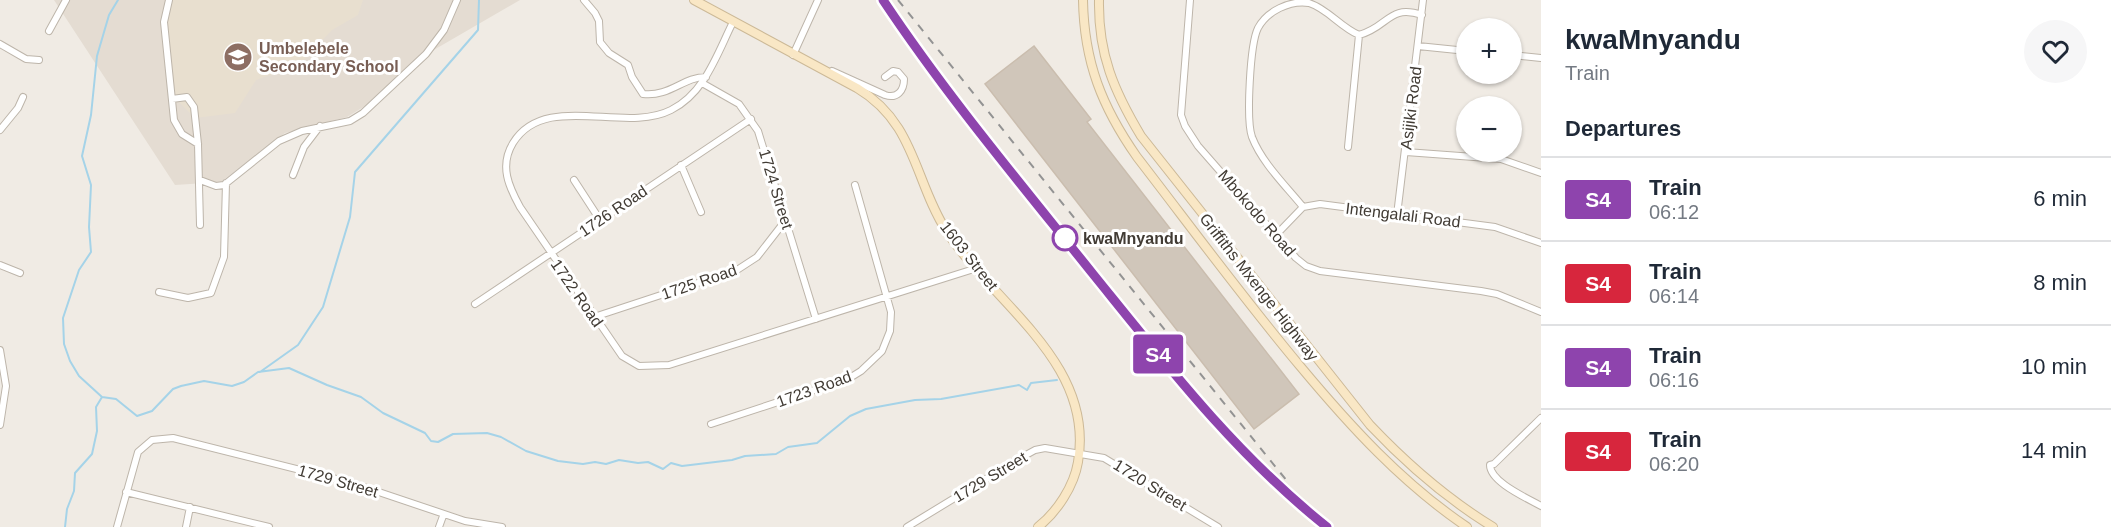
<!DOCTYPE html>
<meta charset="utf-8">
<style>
:root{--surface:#fff;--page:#f6f6f7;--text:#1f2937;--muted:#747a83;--line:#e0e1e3}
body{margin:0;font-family:Helvetica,sans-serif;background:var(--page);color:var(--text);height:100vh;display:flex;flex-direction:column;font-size:22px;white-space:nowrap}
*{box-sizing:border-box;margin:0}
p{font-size:20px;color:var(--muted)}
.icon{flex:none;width:33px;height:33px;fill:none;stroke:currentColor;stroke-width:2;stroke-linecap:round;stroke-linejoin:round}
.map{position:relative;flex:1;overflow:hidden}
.panel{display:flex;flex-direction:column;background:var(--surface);width:570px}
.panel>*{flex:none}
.badge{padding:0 12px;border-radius:4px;font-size:21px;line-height:39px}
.controls{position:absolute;left:1456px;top:18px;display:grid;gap:12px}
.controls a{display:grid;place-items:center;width:66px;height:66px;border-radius:50%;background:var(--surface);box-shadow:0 2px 4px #0004;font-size:30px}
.map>.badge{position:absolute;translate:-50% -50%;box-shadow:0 0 0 3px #fff}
h2{padding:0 24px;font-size:22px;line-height:54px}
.round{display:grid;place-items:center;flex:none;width:63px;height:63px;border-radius:32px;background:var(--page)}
.headline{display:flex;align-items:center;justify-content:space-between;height:102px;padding:0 24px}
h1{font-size:28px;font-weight:600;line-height:45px}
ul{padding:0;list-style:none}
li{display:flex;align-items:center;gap:18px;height:84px;padding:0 24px;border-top:2px solid var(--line)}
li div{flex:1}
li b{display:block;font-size:22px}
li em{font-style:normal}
li .badge{min-width:66px;font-weight:700;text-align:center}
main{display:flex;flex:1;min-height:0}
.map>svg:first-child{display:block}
.residential{fill:#e4dcd2}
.education{fill:#e8dfcf}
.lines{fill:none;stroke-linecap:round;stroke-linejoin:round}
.stream{stroke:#a5d3e8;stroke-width:2}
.building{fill:#d0c6ba;stroke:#cabdae;stroke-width:1.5}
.street-casing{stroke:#bdb5aa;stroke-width:8}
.secondary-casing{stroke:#ccb997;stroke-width:10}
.street{stroke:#fff;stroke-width:6}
.secondary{stroke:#f9e7c5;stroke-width:8}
.rail{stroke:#939393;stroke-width:2;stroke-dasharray:8 8;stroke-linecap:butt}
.line-casing{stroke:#fff;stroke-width:14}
.line{stroke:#8e44ad;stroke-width:9}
.stop-dot{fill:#fff;stroke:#8e44ad;stroke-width:3}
.labels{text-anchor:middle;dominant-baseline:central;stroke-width:6;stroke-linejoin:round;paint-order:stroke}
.education-label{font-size:16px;font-weight:bold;fill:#785e54;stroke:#fff;text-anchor:start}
.street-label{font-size:16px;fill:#413b34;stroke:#fff}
.stop-label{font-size:16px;font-weight:bold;fill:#413b34;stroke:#fff;text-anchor:start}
</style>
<main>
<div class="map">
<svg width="1541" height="527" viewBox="0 0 1541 527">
<rect width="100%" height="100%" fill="#f0ebe4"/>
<!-- residential -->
<path class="residential" d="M54 0H520L413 62 365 106 347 117 285 133 221 182 175 185Z"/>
<!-- education -->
<path class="education" d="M172 0H363L358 15 332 30 299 65 256 80 235 113 195 118 177 100 173 86 167 23Z"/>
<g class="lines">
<!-- stream -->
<path class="stream" d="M260 372 298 345 323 307 350 217 355 172 478 30 479 0
M102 397 79 376 70 361 64 344 63 318 79 270 91 252 89 227 91 185 82 156 91 115 97 56 109 15 118 0
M65 527 67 509 74 491 75 473 92 454 97 431 96 407 102 397 116 399 137 416 152 411 173 389 181 386 204 381 232 386 244 382 258 372 289 368 327 385 361 397 383 413 425 433 431 441 438 442 453 434 487 433 501 437 526 451 558 461 583 464 595 462 606 464 619 460 638 463 648 462 663 469 671 463 682 466 732 460 745 456 776 454 788 447 817 443 850 416 866 409 915 400 941 399 1019 385 1027 390 1031 383 1057 380"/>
</g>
<!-- building -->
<path class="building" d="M1034 46 1091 119 1087 122 1299 394 1254 429 985 84Z"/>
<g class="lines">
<!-- street casing -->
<g class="street-casing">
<path id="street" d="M169 0 164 22 174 120 182 134 198 144
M584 0 595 13 599 21 600 42 609 53 628 65 632 77 643 94C670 97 683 77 706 77
M1190 0 1181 115 1185 126 1198 146 1296 258 1306 266 1320 271 1481 291 1497 294 1541 312
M733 22C717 54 705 93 671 110 624 134 545 91 513 143 499 166 509 187 520 207L622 356 639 366 669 365 977 268
M49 31 66 0
M0 44 26 59 39 60
M1418 46 1467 51
M793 55 818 0
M1512 55 1541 58
M832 71 885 95C897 99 904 91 904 79L898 72 893 71 885 77
M702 83 739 104 758 131 816 319
M172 99 187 97 194 107 198 144 200 225
M0 130 18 108 23 97
M1348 147 1359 35
M1406 152 1501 159 1541 173
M681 165 701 212
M293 175 304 147 320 126
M200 180 216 186 224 185 279 141 302 131 350 121 363 113 426 54 444 30 457 0
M574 180 600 220
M1303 207C1286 186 1262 163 1252 137 1246 120 1250 44 1258 28 1267 11 1290 0 1309 3 1328 9 1340 27 1359 35 1389 27 1388 4 1422 15
M1397 215 1423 0
M1275 236 1303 207 1320 204 1495 227 1541 243
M0 265 20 273
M159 292 188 298 211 293 224 257 226 183
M475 304 751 119
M594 317 737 270 757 257 785 221
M0 350 6 386 0 425
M1541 418 1494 464 1490 465C1490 482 1527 498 1541 506
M711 424 848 379 861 371 882 351 890 331 891 312 855 185
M126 492 269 527
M117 527 138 452 152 440 173 438 352 483 465 521 502 527
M186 527 190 507
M439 527 443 516
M907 527 1017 460 1035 450 1045 448 1104 458 1218 527"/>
</g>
<!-- secondary casing -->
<g class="secondary-casing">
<path id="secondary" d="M694 0 857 88C916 123 914 181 947 232 995 305 1095 363 1078 462 1074 486 1057 512 1038 527
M1083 0C1084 62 1102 107 1137 157 1191 227 1243 298 1300 366 1350 426 1402 483 1467 527
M1099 0C1098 54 1114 91 1141 136L1370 425C1407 464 1447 499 1493 527"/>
</g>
<!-- street -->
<use href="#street" class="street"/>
<!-- secondary -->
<use href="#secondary" class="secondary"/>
<!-- rail -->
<path class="rail" d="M883 0C946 95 1019 182 1090 270 1164 361 1235 454 1326 527
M898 0 1287 481"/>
</g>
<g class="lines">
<!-- line casing -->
<g class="line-casing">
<path id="line" d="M883 0C947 96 1021 184 1093 274 1165 363 1236 455 1327 527"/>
</g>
<!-- line -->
<use href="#line" class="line"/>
</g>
<!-- icons -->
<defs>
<g id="school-disc" transform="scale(1.5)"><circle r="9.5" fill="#8d6e63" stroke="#fff"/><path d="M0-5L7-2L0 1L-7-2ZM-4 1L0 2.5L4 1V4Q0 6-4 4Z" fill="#fff"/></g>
</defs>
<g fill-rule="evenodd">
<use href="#school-disc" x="238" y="57"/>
</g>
<!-- markers -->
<circle class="stop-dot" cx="1065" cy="238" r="12"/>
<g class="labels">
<!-- education labels -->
<g class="education-label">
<text x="259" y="48">Umbelebele<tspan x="259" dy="18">Secondary School</tspan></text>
</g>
<!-- street labels -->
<g class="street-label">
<text transform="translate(1411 108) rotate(-83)">Asijiki Road</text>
<text transform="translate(776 189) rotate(73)">1724 Street</text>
<text transform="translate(613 211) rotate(-34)">1726 Road</text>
<text transform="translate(1257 213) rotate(49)">Mbokodo Road</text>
<text transform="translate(1403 215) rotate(7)">Intengalali Road</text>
<text transform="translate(969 256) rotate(52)">1603 Street</text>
<text transform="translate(699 282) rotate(-19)">1725 Road</text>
<text transform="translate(1259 287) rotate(52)">Griffiths Mxenge Highway</text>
<text transform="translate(577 293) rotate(55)">1722 Road</text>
<text transform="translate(814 389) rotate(-20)">1723 Road</text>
<text transform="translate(990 477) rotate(-31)">1729 Street</text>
<text transform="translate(338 481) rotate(16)">1729 Street</text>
<text transform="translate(1150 485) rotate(32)">1720 Street</text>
</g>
<!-- stop labels -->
<g class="stop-label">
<text x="1083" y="238">kwaMnyandu</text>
</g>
</g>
</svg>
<div class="controls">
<a>+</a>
<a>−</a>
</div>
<b class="badge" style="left:1158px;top:354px;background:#8e44ad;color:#fff">S4</b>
</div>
<section class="panel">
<div class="headline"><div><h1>kwaMnyandu</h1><p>Train</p></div><a class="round"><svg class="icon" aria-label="heart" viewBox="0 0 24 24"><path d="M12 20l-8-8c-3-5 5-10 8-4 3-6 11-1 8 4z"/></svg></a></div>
<h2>Departures</h2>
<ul>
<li><span class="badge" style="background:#8e44ad;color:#fff">S4</span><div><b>Train</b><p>06:12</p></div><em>6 min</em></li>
<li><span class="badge" style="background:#d7263d;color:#fff">S4</span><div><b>Train</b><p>06:14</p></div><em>8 min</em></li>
<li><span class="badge" style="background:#8e44ad;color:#fff">S4</span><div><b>Train</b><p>06:16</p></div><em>10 min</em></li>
<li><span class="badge" style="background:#d7263d;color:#fff">S4</span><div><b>Train</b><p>06:20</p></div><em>14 min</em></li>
</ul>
</section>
</main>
